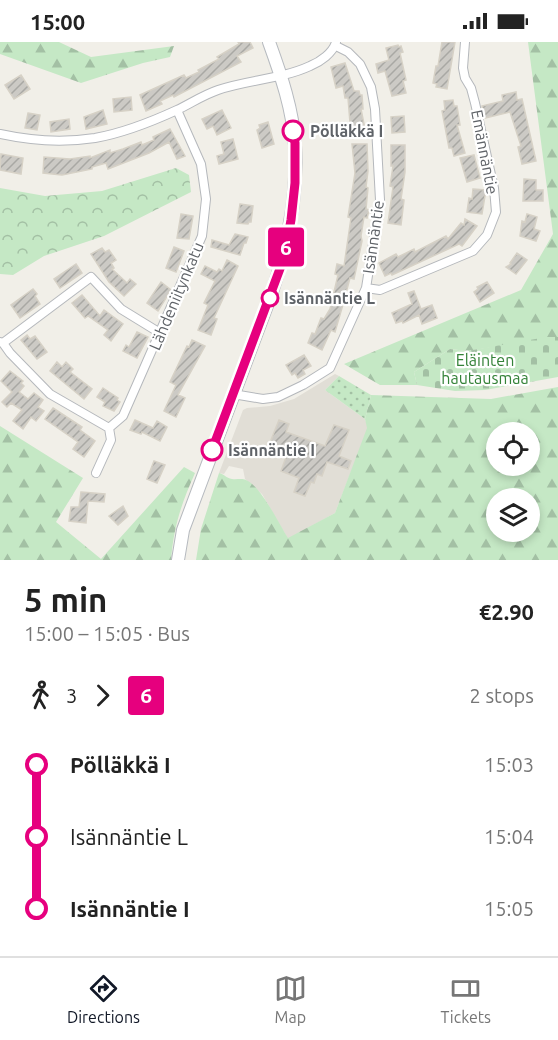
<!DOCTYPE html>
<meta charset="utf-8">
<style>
:root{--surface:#fff;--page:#f6f6f6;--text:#222;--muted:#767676;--line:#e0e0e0;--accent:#111827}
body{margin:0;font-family:Ubuntu,sans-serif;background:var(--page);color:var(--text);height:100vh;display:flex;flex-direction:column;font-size:22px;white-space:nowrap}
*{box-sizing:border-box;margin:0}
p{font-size:20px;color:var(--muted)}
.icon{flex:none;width:33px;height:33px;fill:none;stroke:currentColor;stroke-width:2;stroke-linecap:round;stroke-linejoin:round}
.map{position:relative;height:518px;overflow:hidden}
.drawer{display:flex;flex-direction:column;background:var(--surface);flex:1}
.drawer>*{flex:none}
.badge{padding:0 12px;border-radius:4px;font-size:21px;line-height:39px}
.controls{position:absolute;left:486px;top:380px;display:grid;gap:12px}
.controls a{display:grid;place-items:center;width:54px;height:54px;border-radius:50%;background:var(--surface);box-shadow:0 3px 9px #0003;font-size:30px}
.map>.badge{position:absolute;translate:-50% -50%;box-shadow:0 0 0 3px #fff}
.legs{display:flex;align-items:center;gap:9px;height:66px;padding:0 24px;font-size:20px}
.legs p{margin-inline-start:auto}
.head{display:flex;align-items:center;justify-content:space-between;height:102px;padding:0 24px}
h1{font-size:33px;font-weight:700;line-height:45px}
ul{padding:0 24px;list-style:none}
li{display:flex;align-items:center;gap:21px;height:72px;font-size:22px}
li i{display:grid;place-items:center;width:9px;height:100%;margin:0 8px;background:currentColor}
li i::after{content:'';width:15px;height:15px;margin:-8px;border:4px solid;border-radius:50%;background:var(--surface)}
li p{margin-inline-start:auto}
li:first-child i{background:linear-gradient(#0000 50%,currentColor 0)}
li:last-child i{background:linear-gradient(currentColor 50%,#0000 0)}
.status{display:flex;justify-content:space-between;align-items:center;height:42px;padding:0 30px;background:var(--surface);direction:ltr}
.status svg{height:16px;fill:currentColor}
.tabs{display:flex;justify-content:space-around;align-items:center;height:84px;border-top:2px solid var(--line);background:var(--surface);font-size:16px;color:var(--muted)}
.tabs a{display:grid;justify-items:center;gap:3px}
.tabs .selected{color:var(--accent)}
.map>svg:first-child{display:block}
.education{fill:#e1ded6}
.grass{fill:url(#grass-dots)}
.forest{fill:url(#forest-firs);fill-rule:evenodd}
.cemetery{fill:url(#cemetery-stones)}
.park{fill:url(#park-crowns)}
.building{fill:url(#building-hatch);stroke:#d6d1c6;stroke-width:1.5}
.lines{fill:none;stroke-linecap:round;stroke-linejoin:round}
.street-casing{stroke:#b5b8bc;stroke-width:10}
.secondary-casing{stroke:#b6babf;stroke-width:14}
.street{stroke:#fff;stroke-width:8}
.secondary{stroke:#fff;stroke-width:12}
.line-1-casing{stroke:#fff;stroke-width:14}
.line-1{stroke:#e6007e;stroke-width:9}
.stop-1-dot{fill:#fff;stroke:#e6007e;stroke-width:3}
.labels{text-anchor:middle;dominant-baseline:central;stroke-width:4.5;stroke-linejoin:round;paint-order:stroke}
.stop-label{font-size:16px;font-weight:bold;fill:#5f6368;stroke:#fff;text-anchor:start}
.street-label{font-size:16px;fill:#5f6368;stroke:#fff}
.park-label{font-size:16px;fill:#348238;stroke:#fff}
</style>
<div class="status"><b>15:00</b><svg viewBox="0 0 49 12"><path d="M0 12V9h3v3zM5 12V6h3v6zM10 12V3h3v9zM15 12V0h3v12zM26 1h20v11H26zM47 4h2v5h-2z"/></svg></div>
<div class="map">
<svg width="558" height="518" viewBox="0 0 558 518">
<defs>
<pattern id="grass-dots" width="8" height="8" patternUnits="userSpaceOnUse" patternTransform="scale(1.5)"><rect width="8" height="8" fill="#c5e8c5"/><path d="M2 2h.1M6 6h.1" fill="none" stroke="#a3c0a4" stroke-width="1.8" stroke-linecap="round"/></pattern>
<pattern id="forest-firs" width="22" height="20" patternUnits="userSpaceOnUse" patternTransform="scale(1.5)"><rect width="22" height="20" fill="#c5e8c5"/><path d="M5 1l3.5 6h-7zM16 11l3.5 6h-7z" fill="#a3c0a4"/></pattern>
<pattern id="cemetery-stones" width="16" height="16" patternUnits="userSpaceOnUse" patternTransform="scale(1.5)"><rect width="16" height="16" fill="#c5e8c5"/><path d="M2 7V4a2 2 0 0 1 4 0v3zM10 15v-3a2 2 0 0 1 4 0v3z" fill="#a3c0a4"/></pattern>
<pattern id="park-crowns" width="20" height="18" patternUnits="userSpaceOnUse" patternTransform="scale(1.5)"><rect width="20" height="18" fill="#c5e8c5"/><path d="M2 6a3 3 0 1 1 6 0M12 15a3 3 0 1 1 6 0" fill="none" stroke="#a3c0a4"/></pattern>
<pattern id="building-hatch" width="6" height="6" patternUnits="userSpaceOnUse" patternTransform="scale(1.5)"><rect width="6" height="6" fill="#cccac5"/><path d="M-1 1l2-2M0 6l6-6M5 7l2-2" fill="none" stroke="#a9a8a4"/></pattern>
</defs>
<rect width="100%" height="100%" fill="#f1efe8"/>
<!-- education -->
<path class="education" d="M335 332 339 334 325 348 365 377 368 386 335 471 288 497 262 452 245 437 243 427 229 424 224 432 219 431 243 368 247 366 270 364 294 357Z"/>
<!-- grass -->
<path class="grass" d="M339 334 371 353 365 377 325 348Z"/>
<!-- forest -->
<path class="forest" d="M0 0H59L91 15 174 4 170 15 143 21 81 41 0 12Z
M528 0H558V295L467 309 450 307 414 330 417 343H380L344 322 521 248 553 192Z
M558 345V518H196L201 487 219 431C224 432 226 436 232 437 236 438 242 436 246 438 261 444 279 482 288 496L335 471 367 386 365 377 371 353 491 357ZM496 390H530V423H496ZM496 456H530V489H496Z
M0 384 83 436 56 480 101 517 184 425 195 431C181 463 174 483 171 518H0Z"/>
<!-- cemetery -->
<path class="cemetery" d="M547 295H558V335L485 348 455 349 417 343 414 330 450 307 467 309Z"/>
<!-- park -->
<path class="park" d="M176 126 189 133 191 150 104 194 44 214 13 233 0 232V146L45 154 102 149Z"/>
<!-- building -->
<path class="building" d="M238 0H250L253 6 237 14 241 20 174 55 173 53 160 59 162 62 146 69 140 53 184 33 186 36 199 30 198 28 219 17 217 15 239 2Z
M442 0H455L447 47 436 45 437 42 433 41 436 24H438Z
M398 3 399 5 401 4 403 10 400 11 406 38 403 39 406 51 392 54 385 29 378 31 376 22 389 18 386 6Z
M345 21 354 49H359L360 53H362L363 67H361L366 92 351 93 348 56H345L343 44 336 46 331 25Z
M21 33 30 47 14 57 5 43Z
M516 50 517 58 522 57 536 119 522 122 518 105 521 104 510 70 485 76 482 64 503 59 502 53Z
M131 55 132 68 114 70 113 57Z
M453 58 454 64H457L460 83H457L465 111 454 114 452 106H449L442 69 445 68 444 59Z
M103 68 107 82 86 87 84 75Z
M222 68 231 86 217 93 213 84 207 87 202 77Z
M28 71 40 73 37 88 25 86Z
M404 74 405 90 392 91 391 75Z
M69 77 70 87 51 90 50 80Z
M268 80 274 102 262 106 257 88 260 86 259 83Z
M170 87 185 114 177 117 169 100 149 111 108 127 106 121 92 125V127L62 133 43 131 44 115 70 117 90 114V116L110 108V111L123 107 141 100 142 103 154 98 153 95Z
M233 97 238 117 219 122 217 114 224 112 221 100Z
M352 102H367L368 129 366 145 368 146 366 167 369 168 367 176 364 175 361 194 362 199 354 237 350 236 346 251 349 252 347 260 344 259 335 290 331 288 322 308 308 301 312 291 315 292 321 276 324 277 330 267 338 233 335 232 337 222 344 224 351 176 348 175 355 131Z
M391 103H405V130L401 157 404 158 401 183 388 181 393 145 390 144 393 124H391Z
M1 112 23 116 21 132 0 128Z
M474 113 480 136 467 140 460 116Z
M524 137 536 138V148H543V159H523Z
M473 147 486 148 482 172 467 170 469 156 472 157Z
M240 162 253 164 251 180H249L248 182 237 181Z
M181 172 193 174 189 197 177 196Z
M527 172 537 175 534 187 540 189 536 199 520 194 522 179 525 180Z
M465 177 477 184 462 204 459 202 392 233 391 231 385 234 379 221 396 212 398 215 414 207 415 210 446 194 448 197 461 181 464 183Z
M235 192 248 195 246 201H244L240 213 211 205 212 198 229 203Z
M174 205 184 209 176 230 166 226Z
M102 206 105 210 109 208 116 218 111 221 114 226 112 227 127 241 130 237 136 242 124 254 109 240 91 212Z
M517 211 527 218 516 232 506 225 511 222 510 221Z
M227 218 238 224 214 276 217 277 211 293 198 288 208 263 204 261 215 239 201 232 205 224 217 230 219 227 222 229Z
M76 222 82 231 60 246 54 237Z
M161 240 171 248 158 269 147 261Z
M487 240 494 251 480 260 474 250 478 247 477 245Z
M33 247 37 252 35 254 40 262 20 276 11 263Z
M414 249 421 267 432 263 437 276 422 282 419 273 403 281 402 279 396 281 392 271 412 262 408 251Z
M82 253 100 274 104 268 123 282 111 299 104 293 108 288 88 274 85 276 72 261Z
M137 290 148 295 137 316 123 309 126 303 129 305Z
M27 293 30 297 35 294 47 310 37 317 21 298Z
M192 298 205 304 178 353 185 356 176 375 164 369 176 343 170 340 187 304 189 305Z
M304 313 311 324 303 328 305 332 298 336 295 331 292 333 286 323Z
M57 320 62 325 66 320 73 327 70 330 92 347 84 357 50 329Z
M10 329 23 339 21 341 24 344 19 350 28 357 34 351 43 358 38 365 44 369 36 379 31 375 23 387 13 379 22 368 11 361 7 365 2 360 12 350 1 339Z
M103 346 118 356 117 358 120 360 114 369 103 364 105 360 97 355Z
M53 366 82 385 80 388 95 399 84 415 73 407 78 400 45 377Z
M135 378 153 386 157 379 167 385 160 399 142 390 141 392 130 388Z
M279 378 289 382 286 390 325 404 334 383 349 388 339 414 351 419 348 427 327 420 322 434 317 432 314 441 311 440 305 454 294 450 299 436 281 429 286 415 267 408Z
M154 419 165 423 157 441 147 437Z
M81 450 105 452 104 460 88 459 86 481 69 479 71 465H79Z
M123 464 128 474 118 483 109 474Z"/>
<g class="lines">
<!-- street casing -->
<g class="street-casing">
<path id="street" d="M0 92C32 99 62 101 95 96 123 91 151 80 177 68 190 62 203 53 218 48 247 38 282 37 310 24 320 20 333 11 336 0
M366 246 380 248 473 209 487 193 496 170 494 146 475 61 471 46 465 36 463 26 465 0
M0 300 3 301 10 311 50 352 109 386
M3 301 91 235 121 267 160 291
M233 352 263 357 278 355 303 343 330 326 366 246 380 158 375 67 371 45 360 22 348 10 336 4
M96 431 111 398 109 386 123 374 202 194 206 157 201 122 177 68"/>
</g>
<!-- secondary casing -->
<g class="secondary-casing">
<path id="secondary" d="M178 518 183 488 271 253C288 204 298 154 295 103 293 68 281 33 269 0"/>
</g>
<!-- street -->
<use href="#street" class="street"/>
<!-- secondary -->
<use href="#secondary" class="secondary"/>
</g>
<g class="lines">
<!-- line-1 casing -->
<g class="line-1-casing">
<path id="line-1" d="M212 408 284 216 291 178 295 141V101L293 89"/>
</g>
<!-- line-1 -->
<use href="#line-1" class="line-1"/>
</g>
<!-- markers -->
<g class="stop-1-dot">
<circle cx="293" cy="89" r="10"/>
<circle cx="270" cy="256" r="8"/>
<circle cx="212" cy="408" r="10"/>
</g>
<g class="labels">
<!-- stop labels -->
<g class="stop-label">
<text x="310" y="89">Pölläkkä I</text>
<text x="284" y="256">Isännäntie L</text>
<text x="228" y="408">Isännäntie I</text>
</g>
<!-- street labels -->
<g class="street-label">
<text transform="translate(485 110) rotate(79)">Emännäntie</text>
<text transform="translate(373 195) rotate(-82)">Isännäntie</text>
<text transform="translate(176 254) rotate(-67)">Lähdeniitynkatu</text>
</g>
<!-- park labels -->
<g class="park-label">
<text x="485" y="318">Eläinten<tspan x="485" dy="18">hautausmaa</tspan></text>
</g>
</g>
</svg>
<div class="controls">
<a><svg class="icon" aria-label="locate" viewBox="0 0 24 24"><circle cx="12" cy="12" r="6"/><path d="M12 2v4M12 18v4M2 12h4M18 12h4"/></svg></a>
<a><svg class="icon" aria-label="layers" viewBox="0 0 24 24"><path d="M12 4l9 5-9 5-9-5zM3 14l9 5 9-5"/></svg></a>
</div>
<b class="badge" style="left:286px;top:205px;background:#e6007e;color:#fff">6</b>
</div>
<section class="drawer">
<div class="head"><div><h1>5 min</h1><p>15:00 – 15:05 · Bus</p></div><b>€2.90</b></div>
<div class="legs"><svg class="icon" aria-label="walk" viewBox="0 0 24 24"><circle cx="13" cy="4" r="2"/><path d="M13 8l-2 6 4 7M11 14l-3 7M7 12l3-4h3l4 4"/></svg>3<svg class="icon" aria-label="forward" viewBox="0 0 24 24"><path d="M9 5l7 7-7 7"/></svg><b class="badge" style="background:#e6007e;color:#fff">6</b><p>2 stops</p></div>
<ul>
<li><i style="color:#e6007e"></i><b>Pölläkkä I</b><p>15:03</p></li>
<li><i style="color:#e6007e"></i><span>Isännäntie L</span><p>15:04</p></li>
<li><i style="color:#e6007e"></i><b>Isännäntie I</b><p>15:05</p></li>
</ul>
</section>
<nav class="tabs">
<a class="selected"><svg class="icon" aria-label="directions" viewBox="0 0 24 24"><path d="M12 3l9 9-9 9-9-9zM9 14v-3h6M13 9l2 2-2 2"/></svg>Directions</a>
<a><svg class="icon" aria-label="map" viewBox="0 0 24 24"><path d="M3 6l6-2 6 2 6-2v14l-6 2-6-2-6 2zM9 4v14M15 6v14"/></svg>Map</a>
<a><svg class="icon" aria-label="tickets" viewBox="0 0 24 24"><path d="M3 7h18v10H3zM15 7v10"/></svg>Tickets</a>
</nav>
